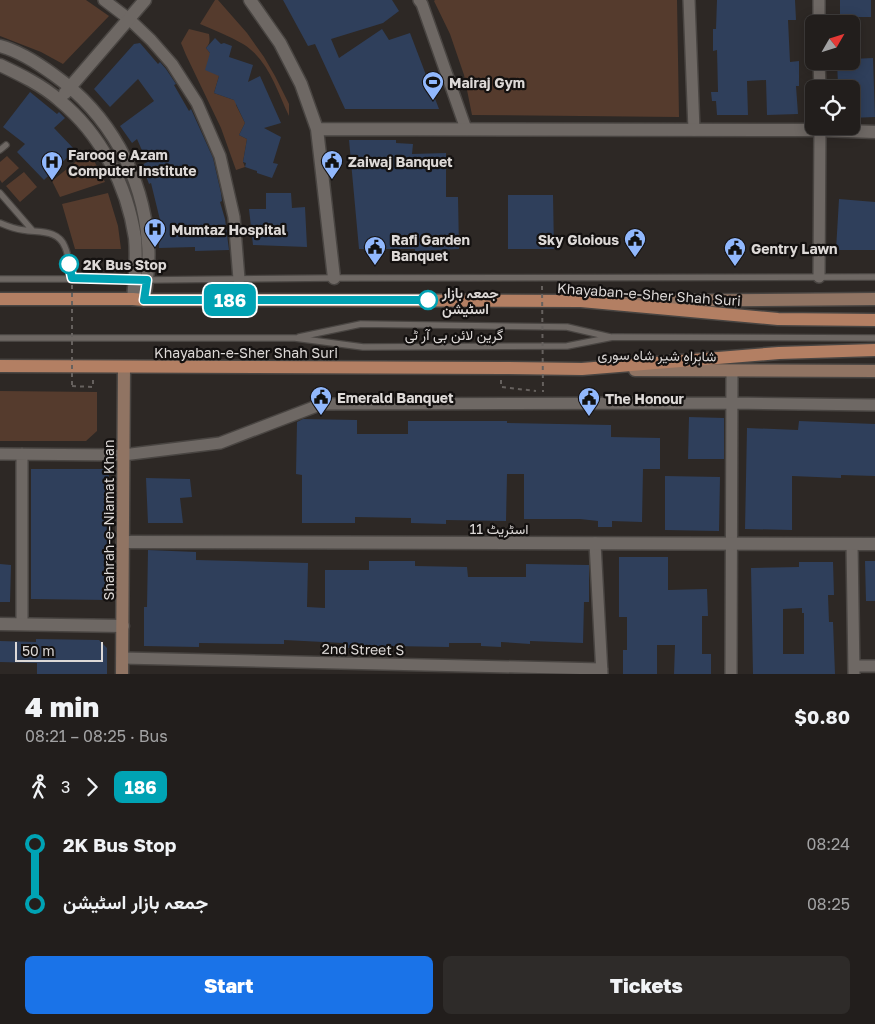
<!DOCTYPE html>
<meta charset="utf-8">
<style>
:root{--surface:#221e1c;--page:#2e2b29;--text:#f1f3f6;--muted:#a2a2a3;--line:#3f3c3b;--accent:#1a73e8}
body{margin:0;font-family:"Golos Text",Vazirmatn,sans-serif;background:var(--page);color:var(--text);height:100vh;display:flex;flex-direction:column;font-size:19px;white-space:nowrap}
*{box-sizing:border-box;margin:0}
p{font-size:16px;color:var(--muted)}
.icon{flex:none;width:28px;height:28px;fill:none;stroke:currentColor;stroke-width:2;stroke-linecap:round;stroke-linejoin:round}
.map{position:relative;height:674px;overflow:hidden}
.drawer{display:flex;flex-direction:column;background:var(--surface);flex:1}
.drawer>*{flex:none}
.badge{padding:0 10px;border-radius:8px;font-size:18px;line-height:32px}
.needle{width:32px;rotate:51deg}
.fabs{position:absolute;left:805px;top:15px;display:grid;gap:10px}
.fabs a{display:grid;place-items:center;width:55px;height:55px;border-radius:8px;background:var(--surface);box-shadow:0 2px 12px #0003,0 0 0 1px var(--line);font-size:25px}
.scale{position:absolute;left:15px;bottom:12px;width:88px;box-sizing:border-box;padding-left:5px;border:2px solid #ddd9d7;border-top:0;font-size:14px;line-height:18px;white-space:nowrap;color:#ddd9d7;-webkit-text-stroke:4px #141110;paint-order:stroke}
.map>.badge{position:absolute;translate:-50% -50%;box-shadow:0 0 0 2px #fff}
.legs{display:flex;align-items:center;gap:8px;height:55px;padding:0 25px;font-size:16px}
.legs p{margin-inline-start:auto}
.summary{display:flex;align-items:center;justify-content:space-between;height:85px;padding:0 25px}
h1{font-size:28px;font-weight:800;line-height:38px}
.action{display:flex;gap:10px;margin-top:auto;padding:10px 25px}
.action a{flex:1;height:58px;border-radius:8px;background:var(--accent);color:#fff;font-size:20px;font-weight:800;line-height:58px;text-align:center}
.action a+a{background:var(--page);color:var(--text)}
ul{padding:0 25px;list-style:none}
li{display:flex;align-items:center;gap:18px;height:60px;font-size:19px}
li i{display:grid;place-items:center;width:8px;height:100%;margin:0 6px;background:currentColor}
li i::after{content:'';width:12px;height:12px;margin:-6px;border:4px solid;border-radius:50%;background:var(--surface)}
li p{margin-inline-start:auto}
li:first-child i{background:linear-gradient(#0000 50%,currentColor 0)}
li:last-child i{background:linear-gradient(currentColor 50%,#0000 0)}
.map>svg:first-child{display:block}
.green{fill:#553b2d}
.building{fill:#2f3f5b;fill-rule:evenodd}
.lines{fill:none;stroke-linecap:round;stroke-linejoin:round}
.service-casing{stroke:#494542;stroke-width:8}
.minor-casing{stroke:#494542;stroke-width:14}
.tertiary-casing{stroke:#494542;stroke-width:15}
.secondary-casing{stroke:#494542;stroke-width:15}
.primary-casing{stroke:#494542;stroke-width:15}
.path{stroke:#66615e;stroke-width:2;stroke-dasharray:4 4;stroke-linecap:butt}
.service{stroke:#6e6864;stroke-width:5.5}
.minor{stroke:#6e6864;stroke-width:11}
.tertiary{stroke:#6e6864;stroke-width:12}
.secondary{stroke:#907463;stroke-width:12}
.primary{stroke:#b37f63;stroke-width:12}
.path-bridge{stroke:#66615e;stroke-width:2;stroke-dasharray:4 4;stroke-linecap:butt}
.line-1-casing{stroke:#fff;stroke-width:11}
.line-1{stroke:#00a3b4;stroke-width:8}
.stop-1-dot{fill:#fff;stroke:#00a3b4;stroke-width:2.5}
.labels{text-anchor:middle;dominant-baseline:central;stroke-width:4.5;stroke-linejoin:round;paint-order:stroke}
.poi-label{font-size:14px;font-weight:bold;fill:#ddd9d7;stroke:#141110;text-anchor:start}
.stop-label{font-size:14px;font-weight:bold;fill:#ddd9d7;stroke:#141110;text-anchor:start}
.street-label{font-size:14px;fill:#ddd9d7;stroke:#141110}
</style>
<div class="map">
<svg width="875" height="674" viewBox="0 0 875 674">
<rect width="100%" height="100%" fill="#2d2825"/>
<!-- green -->
<path class="green" d="M0 0H86L109 16 63 64 41 52 0 36Z
M215 0H218L247 33 264 57 275 76 289 104V116C277 91 268 59 243 44 229 36 214 30 200 24Z
M435 0H677L679 117 472 115 464 75 450 34 434 1Z
M189 29 209 34C210 41 210 43 206 48L210 53 219 76 214 93 237 101 236 105 245 123 239 135 247 139 243 162 245 167 236 170 221 128 186 55 181 43Z
M89 151 105 182 60 197 52 181Z
M7 156 19 168 2 183 0 180V162Z
M24 172 37 187 20 202 6 186Z
M108 193 118 226 121 249H75L62 204Z
M0 391 97 392V431L86 441H0Z"/>
<!-- building -->
<path class="building" d="M283 0H392L399 11 383 23 331 39 339 58 382 29 389 40 410 33 439 109H345L315 44 308 46Z
M717 0H795L796 20H788L790 62 799 61V86H796L798 114 767 115 766 80 747 81 748 115H717L716 101H712L711 92H718L717 50 713 51V29H716Z
M840 0H871V17H840Z
M215 38 221 44 224 43 232 46 229 57 253 65 248 82 260 76 281 123 264 128 281 137 273 163 278 164 272 178 257 173V171L245 167 246 163 243 162 247 139 239 135 245 123 234 100 214 93 219 76 205 70 210 53 206 48Z
M140 43 158 64 160 62 166 69 176 84 174 85 189 111 191 109 213 158 221 193 222 201 220 202 225 219 229 250 195 251V247L159 248 160 220 151 183 149 184 142 165 147 162 137 139 132 143 120 126 154 101 138 79 110 107 94 89 134 44Z
M873 58 875 117 851 118V85H838L837 61H851V59Z
M30 92 57 114 59 112 65 118 54 128 75 150 44 180 17 152 25 144 3 127Z
M349 140H396V143L413 144 412 154 446 153V197H458L459 249 415 251V249H359Z
M266 193H291L292 208 305 207 307 247 253 245 249 209H266Z
M508 195H553L554 249H508Z
M839 199 875 202V250H836Z
M689 417 724 418V459H688Z
M303 419 357 420V434H408V421H507V423L611 425V437L660 438V469H643L642 522 612 521V527H598V521L580 519H524V474H507L506 521 446 520V524L411 523V518L355 517V523H302V475L296 474 297 422Z
M799 421 875 424V476L841 475V478L792 476V530L745 529 747 428 798 430Z
M31 469H109L108 600 31 599Z
M665 476 720 477 719 531 665 530Z
M146 478 190 479 192 497 180 498 183 523H148Z
M148 550 196 552V560L308 563 307 607 325 608V570H369V561H415V566L467 567 468 577H526V564L589 565V602H584L583 643 530 641V644L501 642V647L481 646V643H449V647L392 646V648L366 647V648H342L343 643 284 640V644L199 643V647L144 646V607H147Z
M619 557H668V590L707 589 708 616H702V654H711V674H674L675 645H657V674H623V650H627V617H619Z
M865 561H875V601H866Z
M799 562H833L834 595H828L829 622H833L835 674H753L751 568 799 567ZM802 608V613H804V654H783V609Z
M0 564 11 565 10 602H0Z
M36 639 99 640 107 648V674H37V663L0 662V641L36 642Z"/>
<g class="lines">
<!-- service casing -->
<g class="service-casing">
<path id="service" d="M0 150 6 145
M0 193 33 231
M0 223C7 226 15 229 23 230 39 233 58 229 65 247 69 256 70 268 72 278
M0 279H135
M147 280 334 278 875 277
M299 337 361 324 567 327 610 337
M0 338H295L363 347 567 346 613 337 875 338"/>
</g>
<!-- minor casing -->
<g class="minor-casing">
<path id="minor" d="M104 0 129 19 151 40 172 64 197 103 220 156 234 217 239 279
M419 0 422 4 466 129
M689 0 694 130
M819 0V24
M819 61 820 89
M819 277 820 126
M0 454 123 455 220 443 322 404 732 403 875 405
M595 543 602 674
M852 544 854 674
M22 624V454
M122 658 602 669
M854 666H875
M731 674 732 371"/>
</g>
<!-- tertiary casing -->
<g class="tertiary-casing">
<path id="tertiary" d="M250 0 280 43 301 84 317 129 334 278
M0 46C19 51 39 64 54 75 109 114 143 175 148 243 150 262 147 282 144 300
M0 65C21 75 42 85 59 100 101 134 127 185 135 238 137 258 135 279 133 299
M65 93 145 0
M317 129 820 130 875 132
M123 542 875 544
M0 624 123 626"/>
</g>
<!-- secondary casing -->
<g class="secondary-casing">
<path id="secondary" d="M628 301 875 299
M635 370 875 371
M122 674 124 367"/>
</g>
<!-- primary casing -->
<g class="primary-casing">
<path id="primary" d="M0 299H133L144 300H269L581 301 778 319 875 320
M0 366 502 368 582 369 779 353 875 350"/>
</g>
<!-- path -->
<path class="path" d="M501 380V387L536 391
M72 386 93 387V378"/>
<!-- service -->
<use href="#service" class="service"/>
<!-- minor -->
<use href="#minor" class="minor"/>
<!-- tertiary -->
<use href="#tertiary" class="tertiary"/>
<!-- secondary -->
<use href="#secondary" class="secondary"/>
<!-- primary -->
<use href="#primary" class="primary"/>
<!-- path-bridge -->
<path class="path-bridge" d="M72 285V386
M542 286 543 392"/>
</g>
<g class="lines">
<!-- line-1 casing -->
<g class="line-1-casing">
<path id="line-1" d="M69 264 72 278 147 280 144 300H428"/>
</g>
<!-- line-1 -->
<use href="#line-1" class="line-1"/>
</g>
<!-- icons -->
<defs>
<g id="stadium-pin" transform="scale(1.125)"><path d="M0 17L-7.5 6A9.5 9.5 0 1 1 7.5 6Z" fill="#91b8fd" stroke="#141110"/><path d="M0-5a6.5 5 0 1 0 0 10a6.5 5 0 1 0 0-10ZM-3.5-1.8h7v3.6h-7Z" fill="#111"/></g>
<g id="civic-pin" transform="scale(1.125)"><path d="M0 17L-7.5 6A9.5 9.5 0 1 1 7.5 6Z" fill="#91b8fd" stroke="#141110"/><path d="M-.6-6.5H3V-4.5H.6V-3L4-1V1h2V6H-6V1h2V-1L-.6-3ZM-1.2 2.5V6h2.4V2.5Z" fill="#111"/></g>
<g id="hospital-pin" transform="scale(1.125)"><path d="M0 17L-7.5 6A9.5 9.5 0 1 1 7.5 6Z" fill="#91b8fd" stroke="#141110"/><path d="M-5-5h3v3.5h4V-5h3V5h-3V1.5h-4V5h-3Z" fill="#111"/></g>
</defs>
<g fill-rule="evenodd">
<use href="#stadium-pin" x="433" y="82"/>
<use href="#civic-pin" x="332" y="161"/>
<use href="#hospital-pin" x="52" y="162"/>
<use href="#hospital-pin" x="155" y="229"/>
<use href="#civic-pin" x="635" y="239"/>
<use href="#civic-pin" x="375" y="247"/>
<use href="#civic-pin" x="735" y="248"/>
<use href="#civic-pin" x="321" y="397"/>
<use href="#civic-pin" x="589" y="398"/>
</g>
<!-- markers -->
<g class="stop-1-dot">
<circle cx="69" cy="264" r="9"/>
<circle cx="428" cy="300" r="9"/>
</g>
<g class="labels">
<!-- poi labels -->
<g class="poi-label">
<text x="449" y="82">Mairaj Gym</text>
<text x="68" y="154">Farooq e Azam<tspan x="68" dy="16">Computer Institute</tspan></text>
<text x="348" y="161">Zaiwaj Banquet</text>
<text x="171" y="229">Mumtaz Hospital</text>
<text x="391" y="239">Rafi Garden<tspan x="391" dy="16">Banquet</tspan></text>
<text x="619" y="239" text-anchor="end">Sky Gloious</text>
<text x="751" y="248">Gentry Lawn</text>
<text x="337" y="397">Emerald Banquet</text>
<text x="605" y="398">The Honour</text>
</g>
<!-- stop labels -->
<g class="stop-label">
<text x="83" y="264">2K Bus Stop</text>
<text x="442" y="292">جمعہ بازار<tspan x="442" dy="16">اسٹیشن</tspan></text>
</g>
<!-- street labels -->
<g class="street-label">
<text transform="translate(649 294) rotate(4)">Khayaban-e-Sher Shah Suri</text>
<text x="454" y="334">گرین لائن بی آر ٹی</text>
<text x="246" y="352">Khayaban-e-Sher Shah Suri</text>
<text transform="translate(657 355) rotate(1)">شاہراہِ شیر شاہ سوری</text>
<text transform="translate(108 520) rotate(-90)">Shahrah-e-Niamat Khan</text>
<text x="499" y="528">اسٹریٹ 11</text>
<text transform="translate(363 649) rotate(1)">2nd Street S</text>
</g>
</g>
</svg>
<div class="fabs">
<a><svg class="needle" viewBox="-14 -14 28 28"><path d="M0-13l5 13h-10z" fill="#e53935"/><path d="M0 13l5-13h-10z" fill="#a2a2a3"/></svg></a>
<a><svg class="icon" aria-label="locate" viewBox="0 0 24 24"><circle cx="12" cy="12" r="6"/><path d="M12 2v4M12 18v4M2 12h4M18 12h4"/></svg></a>
</div>
<div class="scale">50 m</div>
<b class="badge" style="left:230px;top:300px;background:#00a3b4;color:#fff">186</b>
</div>
<section class="drawer">
<div class="summary"><div><h1>4 min</h1><p>08:21 – 08:25 · Bus</p></div><b>$0.80</b></div>
<div class="legs"><svg class="icon" aria-label="walk" viewBox="0 0 24 24"><circle cx="13" cy="4" r="2"/><path d="M13 8l-2 6 4 7M11 14l-3 7M7 12l3-4h3l4 4"/></svg>3<svg class="icon" aria-label="forward" viewBox="0 0 24 24"><path d="M9 5l7 7-7 7"/></svg><b class="badge" style="background:#00a3b4;color:#fff">186</b></div>
<ul>
<li><i style="color:#00a3b4"></i><b>2K Bus Stop</b><p>08:24</p></li>
<li><i style="color:#00a3b4"></i><b>جمعہ بازار اسٹیشن</b><p>08:25</p></li>
</ul>
<div class="action"><a>Start</a><a>Tickets</a></div>
</section>
